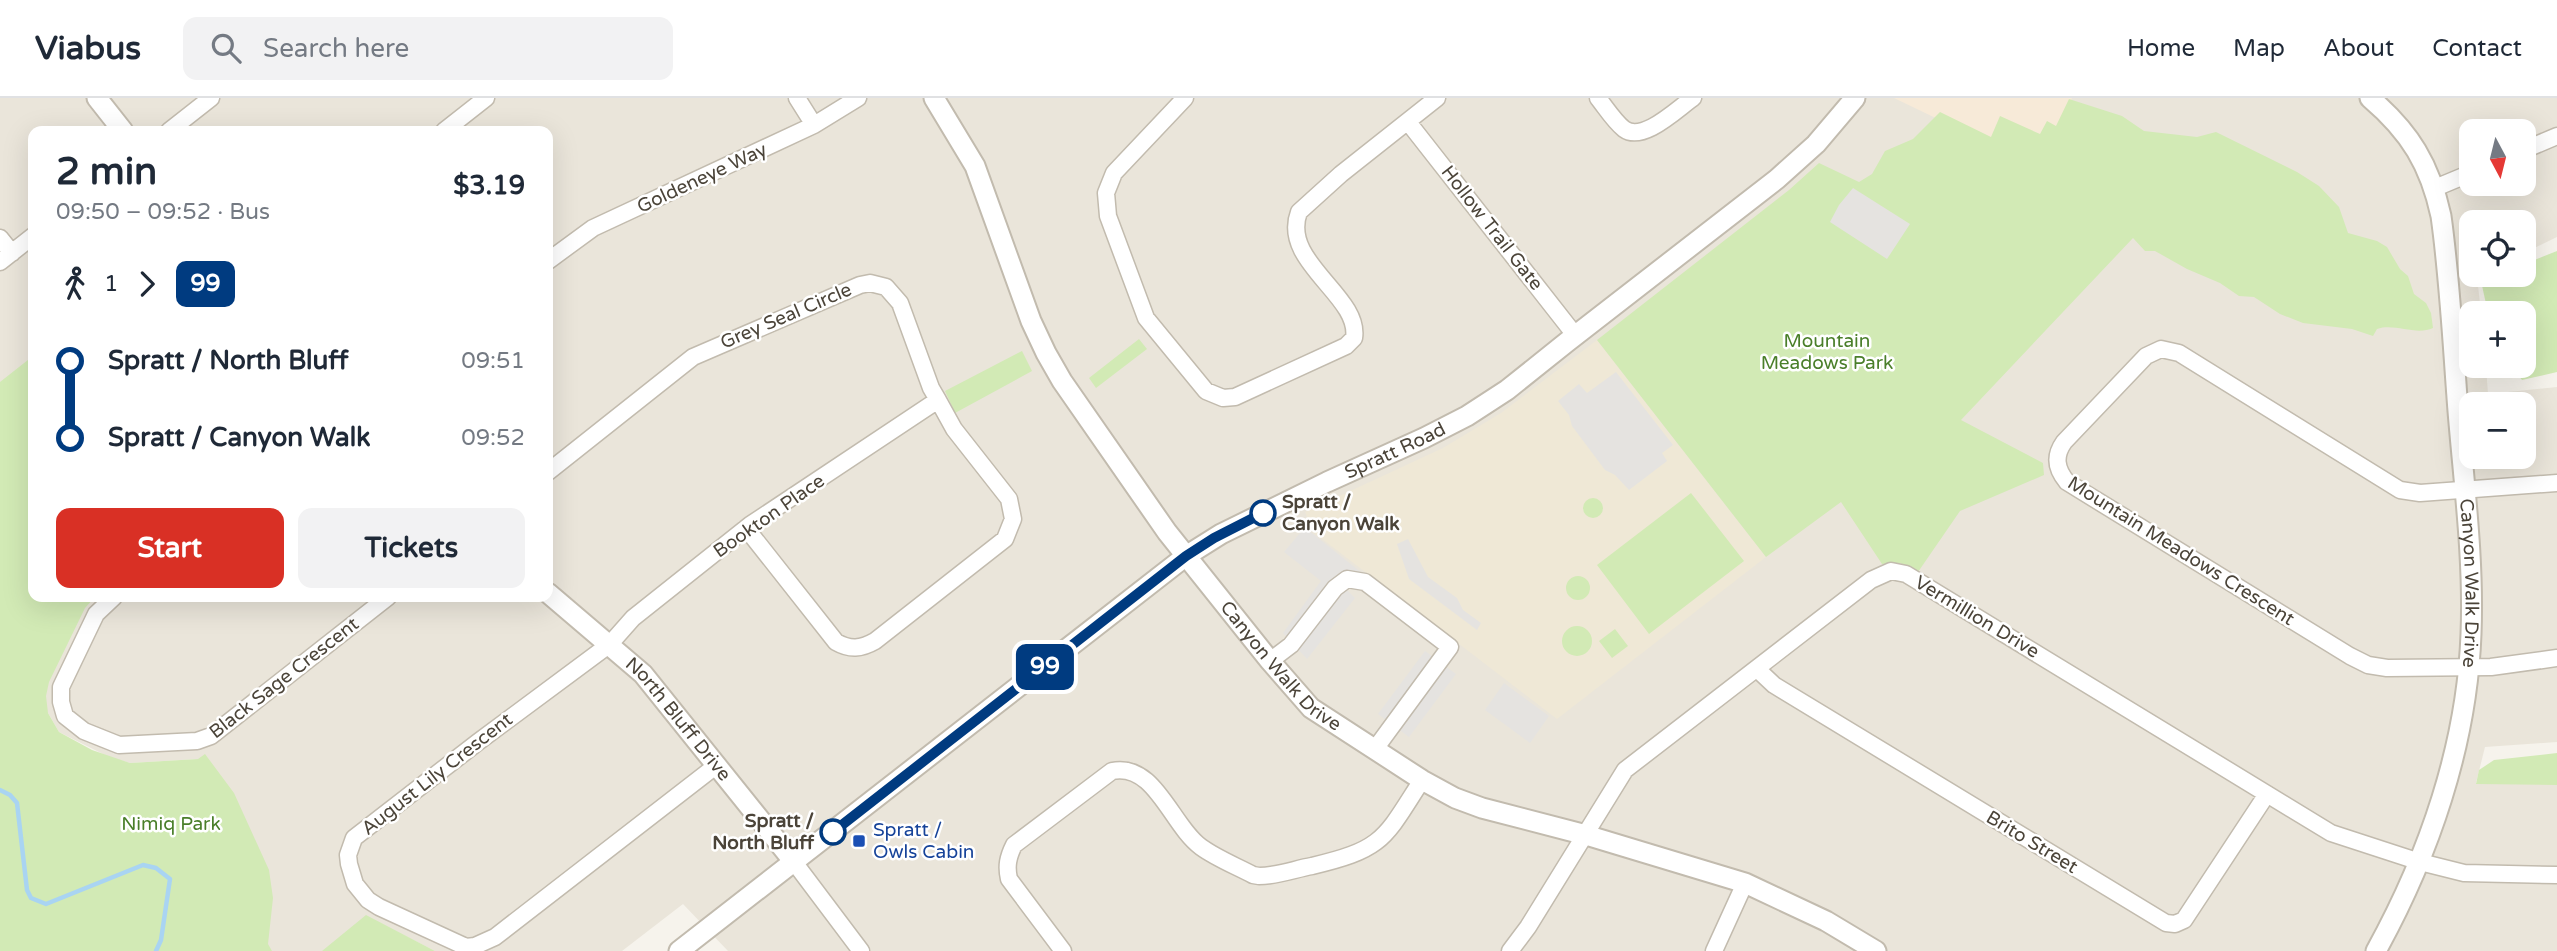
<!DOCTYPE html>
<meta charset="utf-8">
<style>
:root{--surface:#fff;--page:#f2f2f3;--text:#1f2937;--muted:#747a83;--line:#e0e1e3;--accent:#d93025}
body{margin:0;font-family:"Varela Round",sans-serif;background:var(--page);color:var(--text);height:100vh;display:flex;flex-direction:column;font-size:26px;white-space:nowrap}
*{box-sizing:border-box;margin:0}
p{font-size:23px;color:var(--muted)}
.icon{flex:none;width:38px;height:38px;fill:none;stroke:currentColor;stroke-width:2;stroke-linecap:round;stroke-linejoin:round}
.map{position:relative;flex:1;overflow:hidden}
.side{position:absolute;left:28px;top:28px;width:525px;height:476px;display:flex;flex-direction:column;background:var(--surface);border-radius:14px;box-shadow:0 7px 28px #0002}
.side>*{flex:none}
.badge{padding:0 14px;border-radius:10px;font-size:24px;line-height:46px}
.needle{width:46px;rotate:173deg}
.controls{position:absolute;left:2459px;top:21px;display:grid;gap:14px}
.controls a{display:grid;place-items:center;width:77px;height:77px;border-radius:14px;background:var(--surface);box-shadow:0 7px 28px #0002;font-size:35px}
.map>.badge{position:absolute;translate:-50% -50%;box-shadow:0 0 0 4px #fff}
.legs{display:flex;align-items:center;gap:10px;height:77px;padding:0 28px;font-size:23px}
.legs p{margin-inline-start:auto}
.overview{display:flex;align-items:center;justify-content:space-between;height:119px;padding:0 28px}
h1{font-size:38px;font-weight:700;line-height:52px}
.primary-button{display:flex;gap:14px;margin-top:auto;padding:14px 28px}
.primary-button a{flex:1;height:80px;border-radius:14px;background:var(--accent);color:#fff;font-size:28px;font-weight:700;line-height:80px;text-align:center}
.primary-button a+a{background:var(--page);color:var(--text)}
ul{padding:0 28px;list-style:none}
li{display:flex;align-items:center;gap:24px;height:77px;font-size:26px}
li i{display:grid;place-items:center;width:10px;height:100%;margin:0 9px;background:currentColor}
li i::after{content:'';width:18px;height:18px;margin:-9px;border:5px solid;border-radius:50%;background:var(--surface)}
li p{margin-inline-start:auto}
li:first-child i{background:linear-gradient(#0000 50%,currentColor 0)}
li:last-child i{background:linear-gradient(currentColor 50%,#0000 0)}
header{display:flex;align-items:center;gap:42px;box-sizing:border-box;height:98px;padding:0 35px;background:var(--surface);border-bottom:2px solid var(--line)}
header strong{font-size:33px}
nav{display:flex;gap:38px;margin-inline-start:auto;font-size:24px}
.search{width:490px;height:63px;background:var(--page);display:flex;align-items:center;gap:18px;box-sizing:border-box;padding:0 24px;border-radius:14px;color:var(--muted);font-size:26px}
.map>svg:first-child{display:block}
.residential{fill:#eae5da;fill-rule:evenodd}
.commercial{fill:#f7ead8}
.education{fill:#efe8d6}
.green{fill:#d2eab5}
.parking{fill:#e5e3e0}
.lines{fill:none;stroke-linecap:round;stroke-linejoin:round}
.stream{stroke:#a9d4f2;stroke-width:4.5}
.minor-casing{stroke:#c2bbae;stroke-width:19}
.tertiary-casing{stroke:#c2bbae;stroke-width:23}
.minor{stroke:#fff;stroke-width:16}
.tertiary{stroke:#fff;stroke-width:19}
.line-1-casing{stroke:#fff;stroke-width:16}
.line-1{stroke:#003b80;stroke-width:10}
.stop-1-dot{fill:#fff;stroke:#003b80;stroke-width:3.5}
.transit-dot{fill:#1a4fb4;stroke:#fff;stroke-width:2.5}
.labels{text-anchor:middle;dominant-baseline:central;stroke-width:5;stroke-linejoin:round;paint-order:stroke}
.street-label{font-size:19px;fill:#4b4439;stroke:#fff}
.park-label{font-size:19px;fill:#4a7f2a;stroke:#fff}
.stop-label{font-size:19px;font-weight:bold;fill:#4b4439;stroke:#fff;text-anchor:start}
.transit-label{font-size:19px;fill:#164399;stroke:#fff;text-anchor:start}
</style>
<header>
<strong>Viabus</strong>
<div class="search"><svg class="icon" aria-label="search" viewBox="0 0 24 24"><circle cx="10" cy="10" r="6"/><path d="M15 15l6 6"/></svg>Search here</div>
<nav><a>Home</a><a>Map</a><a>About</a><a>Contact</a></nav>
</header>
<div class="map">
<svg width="2557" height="853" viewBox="0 0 2557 853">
<rect width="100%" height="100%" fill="#f6f3ec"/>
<!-- residential -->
<path class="residential" d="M0 0H2557V139L2524 155V124H2471V177H2480L2477 178 2481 215H2471V268H2486L2488 296 2557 289V644L2485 649 2476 685 2557 686V853H728L683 806 622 853H435L374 822 333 853H259L198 661 130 665 109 659 59 634 48 615 0 593ZM33 33H548V499H33ZM2471 33H2524V86H2471ZM2471 306H2524V359H2471Z"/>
<!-- commercial -->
<path class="commercial" d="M1894 0H2072L2058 37 2043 45 1994 48Z"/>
<!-- education -->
<path class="education" d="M1597 242 1766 459 1557 621 1313 434 1305 414 1443 350 1501 315Z"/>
<!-- green -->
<path class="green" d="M2069 1 2122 18 2144 33 2197 39 2216 34 2297 74 2319 88 2339 109 2348 135 2377 143 2387 149 2400 171 2408 178 2414 196 2426 205 2431 215 2433 230C2416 238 2395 225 2377 231L2373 238 2352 231 2303 225 2280 216 2254 199 2239 198 2220 185 2187 171 2155 153H2145L2133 140 1961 322 2043 365 2044 377 1960 413 1918 474 1900 465 1882 466 1841 404 1766 459 1597 242 1789 92 1819 65 1859 84 1872 76 1885 53 1913 41 1940 14 1991 39 2000 18 2040 36 2047 23 2056 28Z
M2557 153V274L2522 282 2511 268H2524V215H2488L2481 183 2498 177H2524V166Z
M1139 241 1147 251 1096 290 1089 280Z
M1022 253 1032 273 955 315 945 293Z
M33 258V499H95L85 510 49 584 46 598 48 615 59 634 92 652 130 665 198 661 205 656 234 695 269 772 273 800 268 846 272 853H0V284Z
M1691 395 1744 463 1649 536 1597 467Z
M1583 410a10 10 0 1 1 20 0a10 10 0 1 1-20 0Z
M1566 490a12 12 0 1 1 24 0a12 12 0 1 1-24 0Z
M1562 543a15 15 0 1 1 30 0a15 15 0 1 1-30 0Z
M1615 531 1628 548 1612 560 1599 543Z
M2557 655V687L2476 686 2479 672 2494 662Z
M366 817 435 853H322Z"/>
<!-- parking -->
<path class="parking" d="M1853 90 1910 126 1887 161 1830 124 1839 107Z
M1616 274 1673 347 1662 355 1667 363 1629 392 1615 377 1605 372 1572 328 1569 317 1558 303 1579 286 1587 295Z
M1308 432 1362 475 1347 492 1355 500 1307 561 1283 535 1321 483 1284 454 1300 435Z
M1408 441 1428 479 1457 500 1463 512 1481 525 1477 532 1409 481 1397 446Z
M1425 553 1456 576 1409 639 1378 616Z
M1504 585 1549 618 1530 645 1485 612Z"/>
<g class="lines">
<!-- stream -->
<path class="stream" d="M0 692 10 697 17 705 27 792 31 800 46 806 143 767 156 770 170 781 161 842 156 853"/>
<!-- minor casing -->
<g class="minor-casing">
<path id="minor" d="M797 0 814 27
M1185 0 1114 75 1106 95 1108 118 1146 220 1206 293 1223 300 1235 299 1346 248 1354 240C1361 198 1280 164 1299 114L1341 76 1437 0
M1598 0C1606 10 1614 23 1624 31 1643 45 1677 11 1693 0
M1408 24 1575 237
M169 33 211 0
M444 33 486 0
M2524 52 2557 38
M2435 90 2471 75
M0 140 12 155
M548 163 593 130 814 27 858 0
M0 164 33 138
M548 374 693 259 860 187 870 185 886 189 900 205 931 290 938 302 954 331 1009 401 1013 421 1005 441 875 543C861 551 850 552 836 544L746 430
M2557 385 2420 395 2400 392 2179 255 2161 251 2146 258 2064 344C2054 358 2056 371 2067 384L2350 558 2368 567 2387 570 2491 569 2557 560
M114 499 96 516 61 589V604L65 618 84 633 119 647 197 643 211 638 388 499
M1270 563 1291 547 1335 490 1347 481 1365 484 1450 549 1375 651
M1757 571 1774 587 2166 825 2175 826 2184 822 2267 696
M717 667 495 839 475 848 466 849 379 809 368 802 355 786 349 766 348 757 354 740 478 644 610 546 633 520 750 427 938 302
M794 764 861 853
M1063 853 1009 781C1006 768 1008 759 1014 747L1112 673C1155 664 1171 727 1201 749 1216 760 1236 768 1253 777L1259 778C1277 778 1295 771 1312 768 1384 751 1384 741 1422 682
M1510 853 1528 829 1625 672 1871 482 1891 473 1906 476 2331 735 2420 764 2464 775 2557 777
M1714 853 1745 785"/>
</g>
<!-- tertiary casing -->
<g class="tertiary-casing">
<g id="tertiary">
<path d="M97 0 123 33"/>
<path id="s1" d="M934 0 975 68 1031 223 1046 255 1062 283 1167 434 1270 563 1311 610 1422 682 1455 700 1482 710 1586 737 1745 785 1826 823 1876 853"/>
<path id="s2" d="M2370 0C2410 34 2430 67 2441 118 2450 182 2453 248 2458 313 2464 387 2474 462 2471 536 2467 647 2429 757 2376 853"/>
<path id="s3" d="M548 495 643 576 794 764"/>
<path id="s4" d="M679 853 1186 458 1221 436 1327 384 1424 340 1467 318 1507 292 1567 244 1777 81 1816 46 1855 0"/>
</g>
</g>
<!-- minor -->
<use href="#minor" class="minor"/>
<!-- tertiary -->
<use href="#tertiary" class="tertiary"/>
</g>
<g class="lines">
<!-- line-1 casing -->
<g class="line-1-casing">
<path id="line-1" d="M833 734 1186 458 1214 440 1263 415"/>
</g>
<!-- line-1 -->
<use href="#line-1" class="line-1"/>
</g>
<!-- markers -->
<g class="stop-1-dot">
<circle cx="1263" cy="415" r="12"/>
<circle cx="833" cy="734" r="12"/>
</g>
<rect class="transit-dot" x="852" y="736" width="14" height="14" rx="3.5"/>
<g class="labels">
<!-- street labels -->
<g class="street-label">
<text transform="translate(702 80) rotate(-25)">Goldeneye Way</text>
<text transform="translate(1492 130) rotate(52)">Hollow Trail Gate</text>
<text transform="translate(786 218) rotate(-23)">Grey Seal Circle</text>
<text stroke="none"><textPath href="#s4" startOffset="877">Spratt Road</textPath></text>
<text transform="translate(769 418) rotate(-35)">Bookton Place</text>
<text transform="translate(2181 453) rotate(32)">Mountain Meadows Crescent</text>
<text stroke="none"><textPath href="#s2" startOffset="509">Canyon Walk Drive</textPath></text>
<text transform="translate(1977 519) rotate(31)">Vermillion Drive</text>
<text stroke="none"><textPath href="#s1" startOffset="672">Canyon Walk Drive</textPath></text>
<text transform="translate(284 580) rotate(-38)">Black Sage Crescent</text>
<text stroke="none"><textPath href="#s3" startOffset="182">North Bluff Drive</textPath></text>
<text transform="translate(437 676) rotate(-38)">August Lily Crescent</text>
<text transform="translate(2032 744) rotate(31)">Brito Street</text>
</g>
<!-- park labels -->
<g class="park-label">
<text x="1827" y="243">Mountain<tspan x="1827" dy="22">Meadows Park</tspan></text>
<text x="171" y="726">Nimiq Park</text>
</g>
<!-- stop labels -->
<g class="stop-label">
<text x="1282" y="404">Spratt /<tspan x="1282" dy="22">Canyon Walk</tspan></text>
<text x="814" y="723" text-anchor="end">Spratt /<tspan x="814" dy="22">North Bluff</tspan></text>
</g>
<!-- transit labels -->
<g class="transit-label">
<text x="873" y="732">Spratt /<tspan x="873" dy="22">Owls Cabin</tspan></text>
</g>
</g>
</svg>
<div class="controls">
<a><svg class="needle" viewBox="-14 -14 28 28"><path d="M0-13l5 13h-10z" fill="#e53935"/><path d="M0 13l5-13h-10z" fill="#747a83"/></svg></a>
<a><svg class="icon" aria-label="locate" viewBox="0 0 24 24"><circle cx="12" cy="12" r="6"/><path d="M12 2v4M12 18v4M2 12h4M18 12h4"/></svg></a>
<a>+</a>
<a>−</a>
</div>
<b class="badge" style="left:1045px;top:569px;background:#003b80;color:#fff">99</b>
<section class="side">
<div class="overview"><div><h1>2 min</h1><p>09:50 – 09:52 · Bus</p></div><b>$3.19</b></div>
<div class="legs"><svg class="icon" aria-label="walk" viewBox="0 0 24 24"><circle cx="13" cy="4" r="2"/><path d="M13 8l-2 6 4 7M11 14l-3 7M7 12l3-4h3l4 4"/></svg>1<svg class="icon" aria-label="forward" viewBox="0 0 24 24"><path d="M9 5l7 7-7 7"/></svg><b class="badge" style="background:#003b80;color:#fff">99</b></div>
<ul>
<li><i style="color:#003b80"></i><b>Spratt / North Bluff</b><p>09:51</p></li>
<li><i style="color:#003b80"></i><b>Spratt / Canyon Walk</b><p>09:52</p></li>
</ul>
<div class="primary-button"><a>Start</a><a>Tickets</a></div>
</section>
</div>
